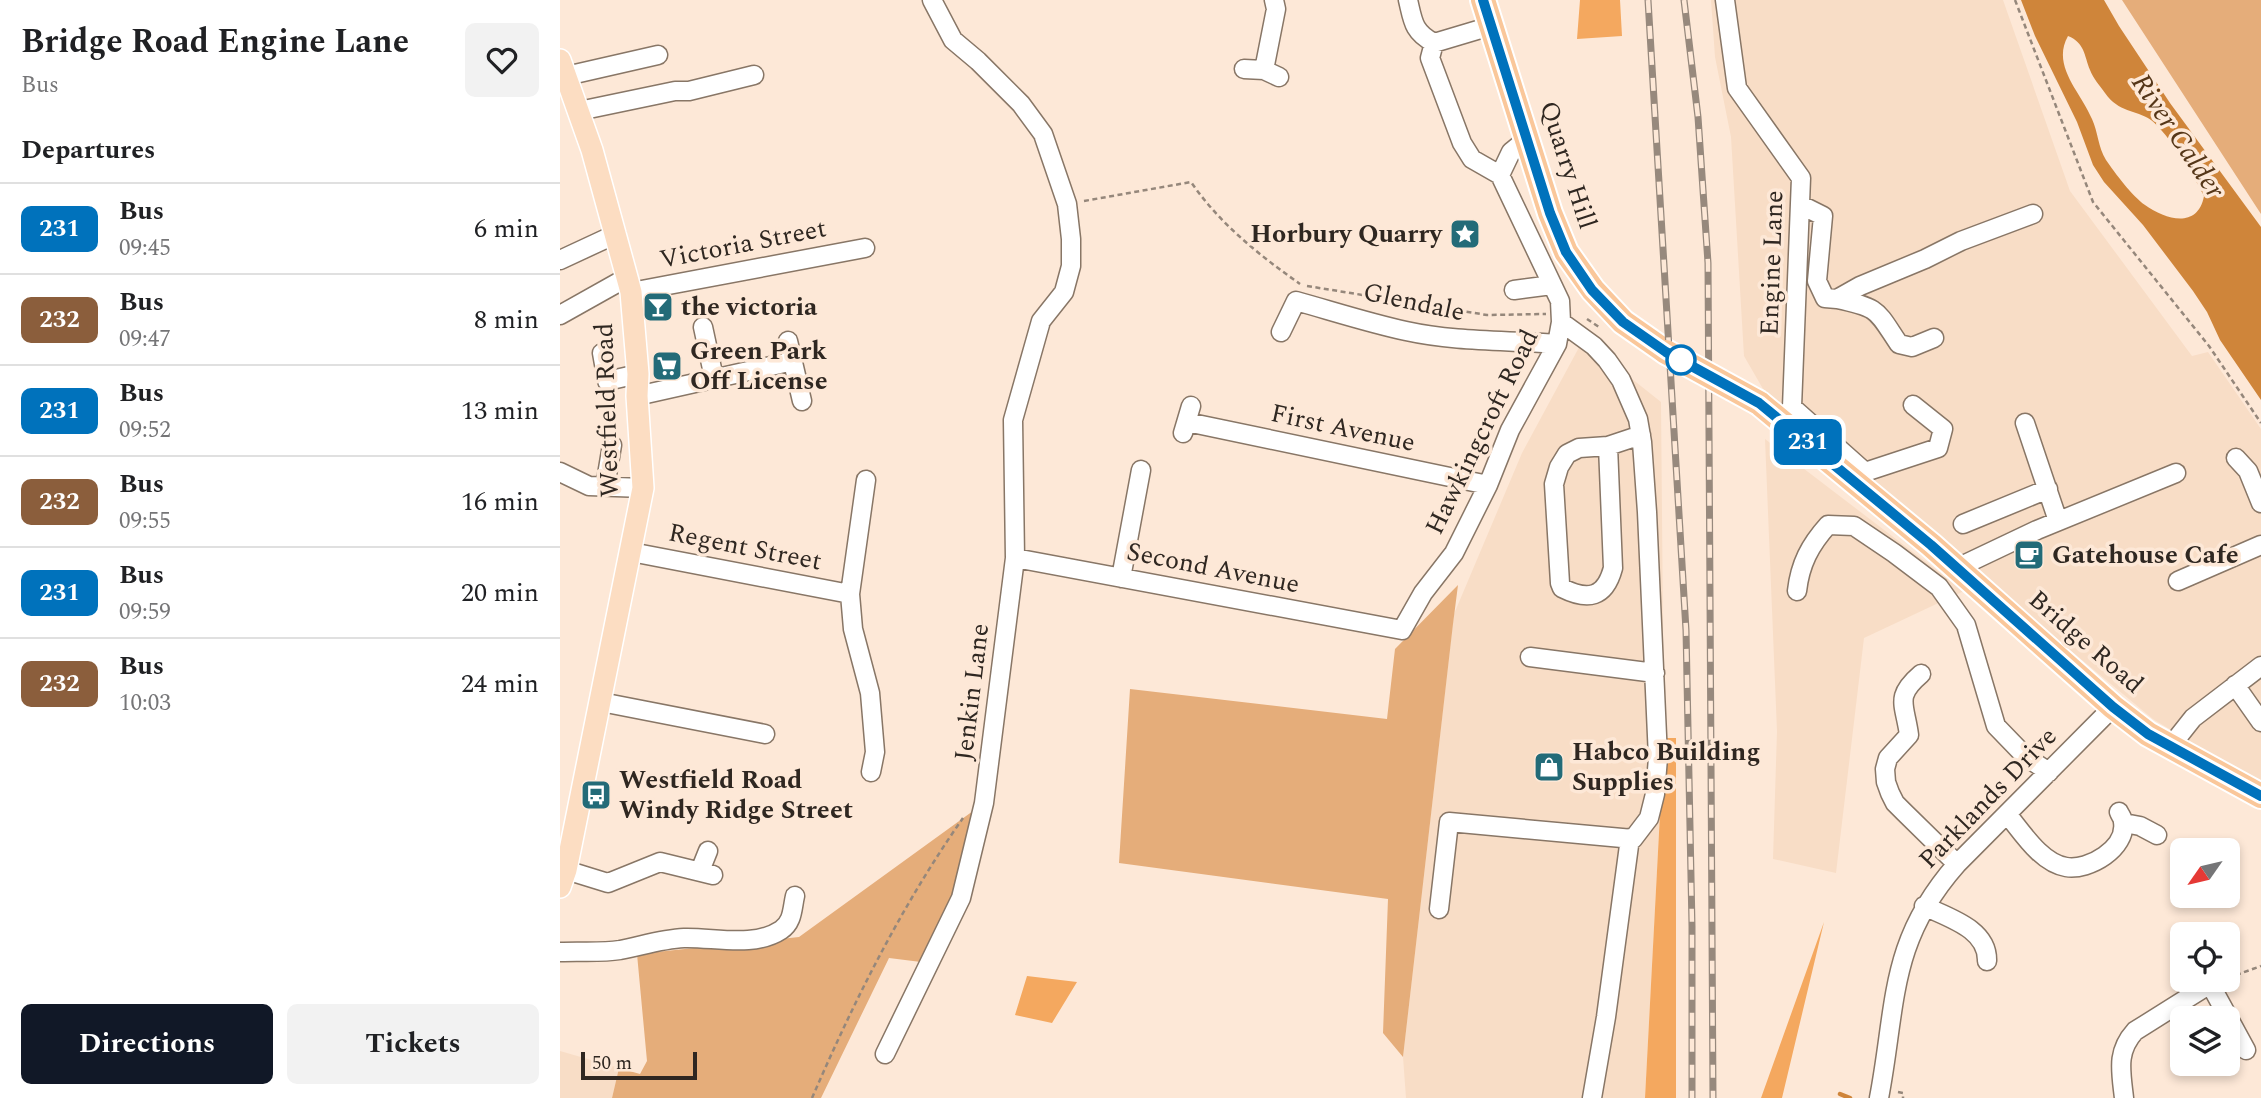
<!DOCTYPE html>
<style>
:root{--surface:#fff;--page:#f2f2f2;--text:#202124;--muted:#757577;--line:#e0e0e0;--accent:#111827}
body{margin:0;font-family:Spectral,serif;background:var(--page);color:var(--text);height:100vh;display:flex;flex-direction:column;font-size:26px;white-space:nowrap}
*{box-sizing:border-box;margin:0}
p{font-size:23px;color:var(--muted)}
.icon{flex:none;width:38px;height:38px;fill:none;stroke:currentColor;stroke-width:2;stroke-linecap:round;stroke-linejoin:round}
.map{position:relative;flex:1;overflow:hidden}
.side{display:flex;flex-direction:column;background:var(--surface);width:560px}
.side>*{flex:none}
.badge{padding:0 14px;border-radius:10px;font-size:24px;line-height:46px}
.needle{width:46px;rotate:236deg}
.controls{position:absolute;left:1610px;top:838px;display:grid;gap:14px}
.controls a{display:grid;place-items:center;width:70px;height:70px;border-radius:10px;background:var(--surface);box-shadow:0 4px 10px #0003;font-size:35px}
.scale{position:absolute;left:21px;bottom:18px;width:116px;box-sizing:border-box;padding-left:7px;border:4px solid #2f2721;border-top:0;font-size:19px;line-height:24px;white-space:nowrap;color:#2f2721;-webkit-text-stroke:5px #fde8d7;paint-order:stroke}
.map>.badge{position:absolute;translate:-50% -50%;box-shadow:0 0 0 4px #fff}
h2{padding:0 21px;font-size:26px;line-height:63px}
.round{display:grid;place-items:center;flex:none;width:74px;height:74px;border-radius:10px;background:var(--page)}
.headline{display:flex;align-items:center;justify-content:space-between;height:119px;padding:0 21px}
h1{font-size:33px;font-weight:700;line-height:52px}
.button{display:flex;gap:14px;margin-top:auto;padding:14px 21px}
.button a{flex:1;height:80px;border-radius:10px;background:var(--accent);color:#fff;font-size:28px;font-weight:700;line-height:80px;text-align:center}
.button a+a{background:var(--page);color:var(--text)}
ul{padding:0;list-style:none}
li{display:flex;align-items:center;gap:21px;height:91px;padding:0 21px;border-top:2px solid var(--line)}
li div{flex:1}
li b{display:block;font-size:26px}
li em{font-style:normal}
li .badge{min-width:77px;font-weight:700;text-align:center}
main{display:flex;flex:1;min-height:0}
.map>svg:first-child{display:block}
.built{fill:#f8ddc6}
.green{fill:#e5ad7a}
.forest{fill:#f4a85f}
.water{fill:#cf853a;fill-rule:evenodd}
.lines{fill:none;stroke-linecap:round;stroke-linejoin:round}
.stream{stroke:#cf853a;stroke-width:4.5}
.minor-casing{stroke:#887666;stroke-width:21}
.major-casing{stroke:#fff;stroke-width:24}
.highway-casing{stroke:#fff;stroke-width:28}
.path{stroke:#95877b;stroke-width:2.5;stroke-dasharray:5 3.5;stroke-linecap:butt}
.minor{stroke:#fff;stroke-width:18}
.major{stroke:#fcddc2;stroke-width:21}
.highway{stroke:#fac79a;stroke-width:24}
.rail-casing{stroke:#97897d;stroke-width:7}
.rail{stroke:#fde8d7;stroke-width:4.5;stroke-dasharray:13;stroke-linecap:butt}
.highway-bridge-casing{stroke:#fff;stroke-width:28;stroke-linecap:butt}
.highway-bridge{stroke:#fac79a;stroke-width:24}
.line-casing{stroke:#fff;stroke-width:16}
.line{stroke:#0072bc;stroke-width:10}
.stop-dot{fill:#fff;stroke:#0072bc;stroke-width:3.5}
.labels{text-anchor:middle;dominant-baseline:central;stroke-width:7;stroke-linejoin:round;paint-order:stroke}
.street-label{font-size:26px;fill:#2f2721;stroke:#fde8d7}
.poi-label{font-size:26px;font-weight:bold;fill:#2f2721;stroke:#fde8d7;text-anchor:start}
.water-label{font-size:28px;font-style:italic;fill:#553618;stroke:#fde8d7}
</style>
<main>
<section class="side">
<div class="headline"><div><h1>Bridge Road Engine Lane</h1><p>Bus</p></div><a class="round"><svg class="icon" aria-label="heart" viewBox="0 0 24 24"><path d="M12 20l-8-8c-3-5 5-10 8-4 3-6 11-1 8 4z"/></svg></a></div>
<h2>Departures</h2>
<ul>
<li><span class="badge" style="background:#0072bc;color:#fff">231</span><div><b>Bus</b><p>09:45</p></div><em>6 min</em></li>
<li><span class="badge" style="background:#8b5e3c;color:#fff">232</span><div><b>Bus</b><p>09:47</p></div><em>8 min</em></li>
<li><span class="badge" style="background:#0072bc;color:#fff">231</span><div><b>Bus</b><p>09:52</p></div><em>13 min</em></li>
<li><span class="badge" style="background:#8b5e3c;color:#fff">232</span><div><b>Bus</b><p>09:55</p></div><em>16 min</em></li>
<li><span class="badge" style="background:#0072bc;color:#fff">231</span><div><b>Bus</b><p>09:59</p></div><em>20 min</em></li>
<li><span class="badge" style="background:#8b5e3c;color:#fff">232</span><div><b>Bus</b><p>10:03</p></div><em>24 min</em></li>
</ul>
<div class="button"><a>Directions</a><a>Tickets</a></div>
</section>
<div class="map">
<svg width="1701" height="1098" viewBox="0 0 1701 1098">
<rect width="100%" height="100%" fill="#fde8d7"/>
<!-- built -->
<path class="built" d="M1151 0H1443L1510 191 1632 356 1648 352 1701 429V780L1667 764 1593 719 1210 401 1184 356 1171 137 1155 57Z
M1023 340 1101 402 1104 738 1085 1098H846L843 1057 894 614 962 453Z
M1205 439 1404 591 1304 638 1276 873 1213 859 1217 731Z
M0 1051 59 1068 52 1098H0Z"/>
<!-- green -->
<path class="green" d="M1562 0H1701V214L1699 211Z
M898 585 893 624 843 1057 823 1033 828 899 559 863 570 689 827 719 835 649Z
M413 811 396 894 361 962 329 958 261 1098H52L59 1068 80 1074 87 1061 77 954 239 937Z"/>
<!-- forest -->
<path class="forest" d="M1020 0H1060L1062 36 1017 39Z
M1104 738H1116V1098H1085Z
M1264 922 1222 1098H1201Z
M467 976 517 982 492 1023 455 1015Z"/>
<!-- water -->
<path class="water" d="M1461 0H1544L1559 26 1610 103 1701 227V400L1660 340 1647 312 1633 291 1583 225 1544 182 1533 165 1517 122 1475 36ZM1508 36C1525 43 1524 55 1530 70 1533 78 1540 86 1545 93 1559 113 1575 109 1591 120 1608 133 1634 176 1644 196 1638 229 1606 220 1585 205 1572 196 1555 173 1546 160 1538 147 1538 132 1532 119 1521 92 1491 66 1508 36Z"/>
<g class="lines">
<!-- stream -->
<path class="stream" d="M1280 1094 1290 1098"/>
<!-- minor casing -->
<g class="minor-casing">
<path id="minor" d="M848 0C853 21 853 32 874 43L931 26
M1165 0 1177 88 1241 178 1232 407 1222 421
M874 43 870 58 902 143 912 159 940 175
M684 69 704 70 719 77
M704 70 716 9 714 0
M6 76 98 55
M19 111 115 91H129L194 75
M1241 205 1263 216 1257 281 1265 298 1277 299 1300 286 1365 259 1401 241 1473 214
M0 260 56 234
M954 290 992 285
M71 292 305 248
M1277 299C1320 308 1316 310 1339 344L1352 347 1374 338
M0 315 66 278
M143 327 154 378
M721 332 736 301C772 311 809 323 846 331 896 342 946 340 997 344
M228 341 242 401
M42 353 47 381 78 374
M77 396 233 361
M1232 407 1305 472 1378 448 1383 429 1353 405
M627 422 928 485
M1465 423 1498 521
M623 433 631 406
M1048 446 1053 568C1045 598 1028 601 1002 588L1000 583 994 484 999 467 1007 454 1019 448 1048 446 1081 435
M1676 458 1688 471 1701 503
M0 472 29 486 83 488
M306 480 290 594 293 629 310 693 315 752 311 772
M45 487 52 445
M1403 524 1488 489
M71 552 290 594
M455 558 842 630 863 593 894 553 928 485 950 430 997 344 1001 322 1000 301 940 175 951 152 967 139
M1397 568 1477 530 1616 473
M561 578 581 470
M1618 581 1701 545
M1237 591C1240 564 1250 545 1268 525L1294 526 1334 553 1379 587 1406 625 1436 726 1466 757 1489 772
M970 657 1095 673
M1361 674C1334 697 1345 704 1349 735L1328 758 1325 769 1326 782 1330 793 1335 803 1344 812 1397 864
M1675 685 1701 722
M41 702 205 734
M1610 747 1633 718 1701 666
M1447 814C1462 832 1481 863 1506 867 1529 871 1567 848 1563 822 1563 818 1560 815 1559 812
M1564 823 1580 826 1597 835
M6 870 48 883 100 862 153 875
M140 871 148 851
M1364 906C1389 918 1428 929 1427 961
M879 909 889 822 1073 839 1089 818 1095 794 1098 758 1087 512 1082 442 1078 419 1061 380 1047 360 1034 346 1001 322
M0 952C20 951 41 953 60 950 81 946 102 939 124 938 154 937 194 948 221 930 233 922 232 909 235 896
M1651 980 1650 984 1686 1050
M325 1054 401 898 424 803 455 558 453 420 481 321 504 292 511 266V239L507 204 483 134 461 104 418 61 393 40 372 0
M1032 1098 1046 1017 1070 838
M1319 1098C1337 1004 1328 942 1397 864L1553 707
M1564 1098C1561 1071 1556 1052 1575 1031L1650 984"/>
</g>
<!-- major casing -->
<g class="major-casing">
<path id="major" d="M0 60 32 150 71 292 78 374 77 396 83 488 6 870 0 887"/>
</g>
<!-- highway casing -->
<g class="highway-casing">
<path id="highway" d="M923 0 990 213 1006 252 1033 290 1063 322 1106 352
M1199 403 1371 545 1553 707 1588 734 1701 796"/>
</g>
<!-- path -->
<path class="path" d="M1455 0 1533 202 1649 346 1701 423
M524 201 631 182C660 224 699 255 740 284
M747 286 927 315 986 314
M1027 319 1039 327
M1668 978 1701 966
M1338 1092 1343 1093V1098
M252 1098C294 1001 342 905 403 818"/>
<!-- minor -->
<use href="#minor" class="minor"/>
<!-- major -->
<use href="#major" class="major"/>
<!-- highway -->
<use href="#highway" class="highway"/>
<!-- rail casing -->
<g class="rail-casing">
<path id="rail" d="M1088 0 1126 630 1132 926V1098
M1124 0 1138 117 1148 263 1153 1098"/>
</g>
<!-- rail -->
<use href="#rail" class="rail"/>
<!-- highway-bridge casing -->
<g class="highway-bridge-casing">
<path id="highway-bridge" d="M1106 352 1199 403"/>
</g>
<!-- highway-bridge -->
<use href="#highway-bridge" class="highway-bridge"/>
</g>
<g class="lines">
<!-- line casing -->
<g class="line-casing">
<path id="line" d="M923 0 990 213 1006 252 1032 290 1063 322 1106 352 1199 403 1371 545 1553 707 1588 734 1701 796"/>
</g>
<!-- line -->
<use href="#line" class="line"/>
</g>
<!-- icons -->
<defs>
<g id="sight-square" transform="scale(1.575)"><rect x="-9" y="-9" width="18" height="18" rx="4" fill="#236b78" stroke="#fde8d7"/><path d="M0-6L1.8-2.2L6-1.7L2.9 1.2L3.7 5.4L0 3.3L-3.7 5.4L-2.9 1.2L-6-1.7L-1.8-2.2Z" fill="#fff"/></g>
<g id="bar-square" transform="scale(1.575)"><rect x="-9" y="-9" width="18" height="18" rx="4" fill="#236b78" stroke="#fde8d7"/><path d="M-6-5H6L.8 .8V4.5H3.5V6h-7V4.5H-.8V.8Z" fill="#fff"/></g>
<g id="supermarket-square" transform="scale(1.575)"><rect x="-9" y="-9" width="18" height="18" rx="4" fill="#236b78" stroke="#fde8d7"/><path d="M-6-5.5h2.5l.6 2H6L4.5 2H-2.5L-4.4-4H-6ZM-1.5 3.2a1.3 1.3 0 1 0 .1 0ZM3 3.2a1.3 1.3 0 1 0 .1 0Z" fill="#fff"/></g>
<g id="cafe-square" transform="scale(1.575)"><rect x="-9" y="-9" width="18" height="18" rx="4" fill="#236b78" stroke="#fde8d7"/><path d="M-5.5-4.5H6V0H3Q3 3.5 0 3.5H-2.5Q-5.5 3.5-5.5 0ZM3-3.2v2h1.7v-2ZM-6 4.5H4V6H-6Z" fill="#fff"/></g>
<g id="shop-square" transform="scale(1.575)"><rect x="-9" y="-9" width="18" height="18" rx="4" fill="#236b78" stroke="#fde8d7"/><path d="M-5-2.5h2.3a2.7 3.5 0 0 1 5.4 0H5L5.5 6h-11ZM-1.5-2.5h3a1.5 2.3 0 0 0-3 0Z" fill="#fff"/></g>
<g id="bus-square" transform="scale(1.575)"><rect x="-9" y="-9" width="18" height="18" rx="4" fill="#236b78" stroke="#fde8d7"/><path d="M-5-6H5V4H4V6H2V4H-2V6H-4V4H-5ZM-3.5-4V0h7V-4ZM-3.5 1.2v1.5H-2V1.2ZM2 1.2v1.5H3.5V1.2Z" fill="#fff"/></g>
</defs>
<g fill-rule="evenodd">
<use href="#sight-square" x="905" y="234"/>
<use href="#bar-square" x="98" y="307"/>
<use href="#supermarket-square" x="107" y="366"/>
<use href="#cafe-square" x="1469" y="555"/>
<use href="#shop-square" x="989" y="767"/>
<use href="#bus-square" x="36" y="795"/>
</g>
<!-- markers -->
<circle class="stop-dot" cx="1121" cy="360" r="14"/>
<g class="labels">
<!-- street labels -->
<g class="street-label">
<text transform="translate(1008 165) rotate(72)">Quarry Hill</text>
<text transform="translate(183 244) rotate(-11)">Victoria Street</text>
<text transform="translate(1212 263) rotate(-88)">Engine Lane</text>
<text transform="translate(854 302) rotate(12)">Glendale</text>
<text transform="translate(47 410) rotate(-92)">Westfield Road</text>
<text transform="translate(783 428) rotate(12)">First Avenue</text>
<text transform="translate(922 432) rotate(-64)">Hawkingcroft Road</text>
<text transform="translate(185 547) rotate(11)">Regent Street</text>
<text transform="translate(653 568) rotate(11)">Second Avenue</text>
<text transform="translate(1526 642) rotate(41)">Bridge Road</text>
<text transform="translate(412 692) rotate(-83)">Jenkin Lane</text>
<text transform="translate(1428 798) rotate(-46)">Parklands Drive</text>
</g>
<!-- poi labels -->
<g class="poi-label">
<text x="882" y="234" text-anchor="end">Horbury Quarry</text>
<text x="121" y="307">the victoria</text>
<text x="130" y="351">Green Park<tspan x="130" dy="30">Off License</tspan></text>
<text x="1492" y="555">Gatehouse Cafe</text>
<text x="1012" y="752">Habco Building<tspan x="1012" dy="30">Supplies</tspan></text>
<text x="59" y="780">Westfield Road<tspan x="59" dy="30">Windy Ridge Street</tspan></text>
</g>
<!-- water labels -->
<g class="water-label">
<text transform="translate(1618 136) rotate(56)">River Calder</text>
</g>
</g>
</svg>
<div class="controls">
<a><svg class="needle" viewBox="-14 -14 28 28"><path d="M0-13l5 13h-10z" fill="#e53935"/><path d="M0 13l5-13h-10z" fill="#757577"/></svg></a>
<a><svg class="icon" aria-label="locate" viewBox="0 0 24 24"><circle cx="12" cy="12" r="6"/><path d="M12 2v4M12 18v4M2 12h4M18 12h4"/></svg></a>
<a><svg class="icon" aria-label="layers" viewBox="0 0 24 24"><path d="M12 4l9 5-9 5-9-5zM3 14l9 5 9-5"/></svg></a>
</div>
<div class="scale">50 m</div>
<b class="badge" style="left:1248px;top:442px;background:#0072bc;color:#fff">231</b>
</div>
</main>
